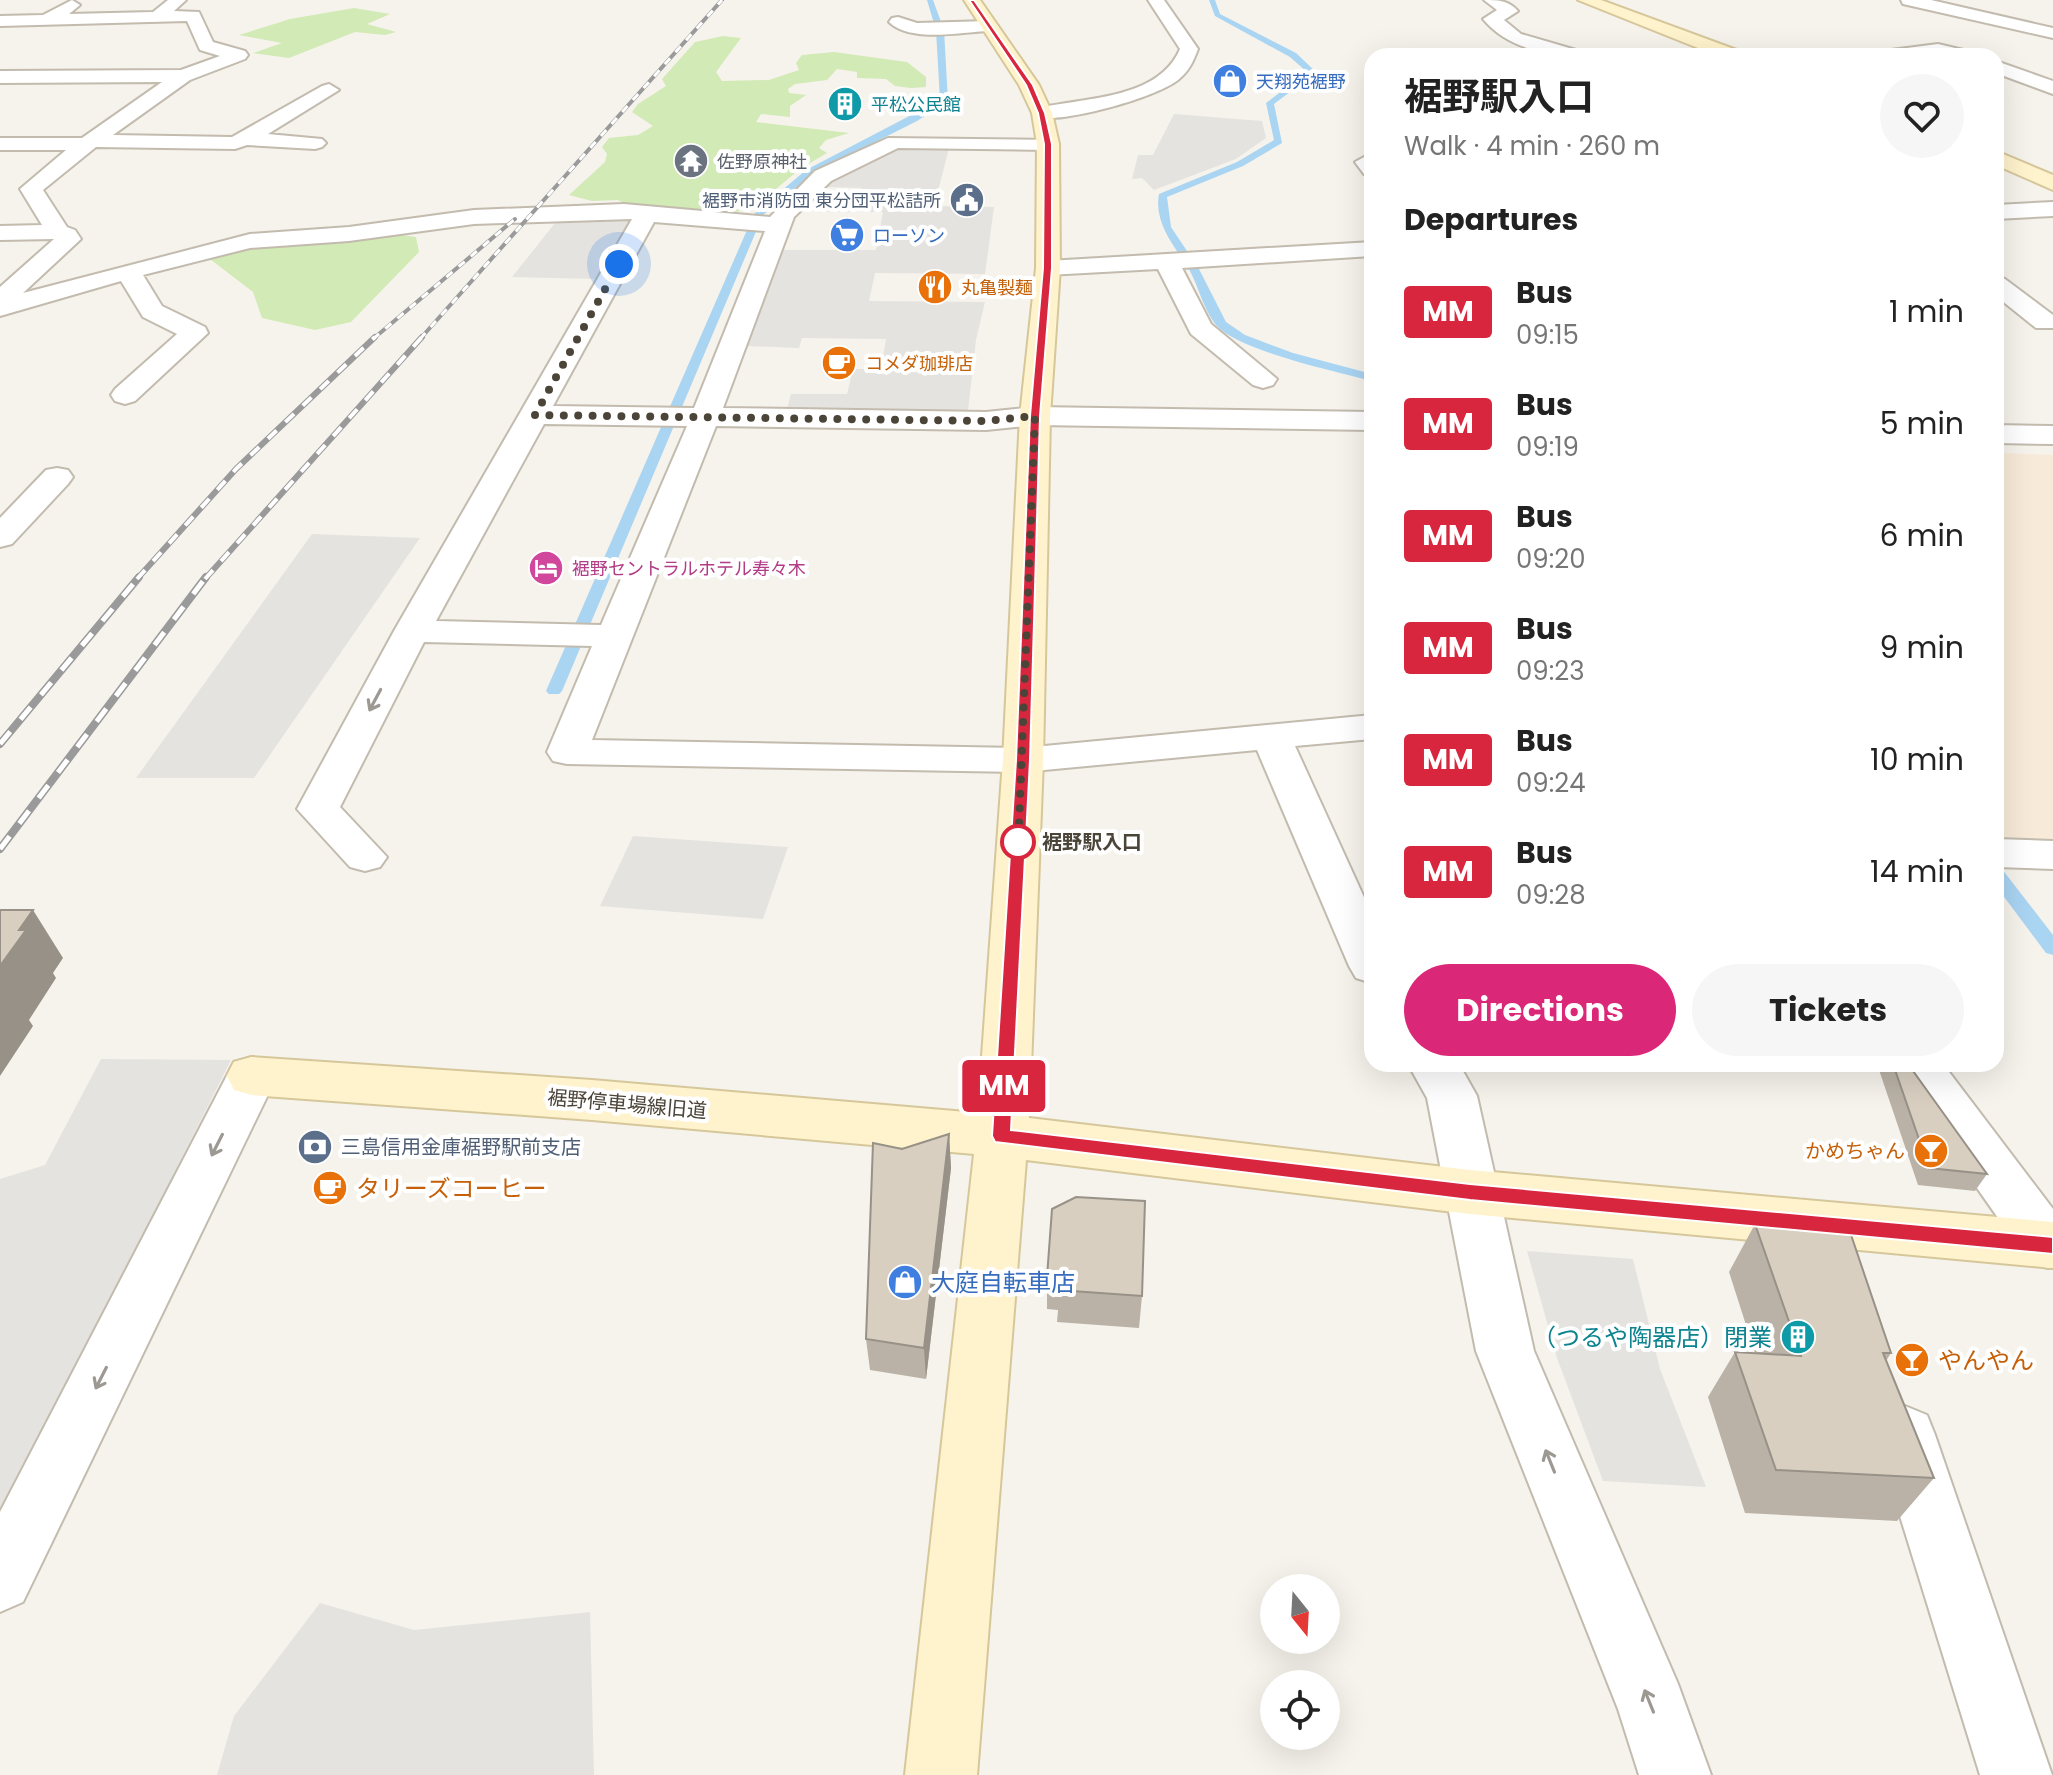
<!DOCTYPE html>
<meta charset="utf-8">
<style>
:root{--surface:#fff;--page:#f6f6f6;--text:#222;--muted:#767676;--accent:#db2777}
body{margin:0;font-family:Poppins,"Noto Sans JP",sans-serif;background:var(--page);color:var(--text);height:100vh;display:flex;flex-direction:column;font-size:30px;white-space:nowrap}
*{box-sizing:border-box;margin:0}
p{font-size:26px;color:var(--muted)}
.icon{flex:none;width:44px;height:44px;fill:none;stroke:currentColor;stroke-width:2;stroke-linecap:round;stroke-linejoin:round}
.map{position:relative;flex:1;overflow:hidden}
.details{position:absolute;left:1364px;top:48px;width:640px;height:1024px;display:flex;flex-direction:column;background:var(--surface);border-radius:24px;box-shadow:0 8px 32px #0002}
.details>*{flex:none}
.badge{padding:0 16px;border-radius:6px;font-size:28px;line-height:52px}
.needle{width:52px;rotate:162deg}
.tools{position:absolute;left:1260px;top:1574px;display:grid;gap:16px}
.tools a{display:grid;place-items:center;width:80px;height:80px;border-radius:50%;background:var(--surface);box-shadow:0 8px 32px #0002;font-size:40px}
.you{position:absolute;width:40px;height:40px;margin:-20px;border:6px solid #fff;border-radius:50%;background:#1a73e8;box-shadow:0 0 0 12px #1a73e833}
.map>.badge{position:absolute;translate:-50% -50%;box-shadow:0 0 0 4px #fff}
h2{padding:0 40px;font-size:30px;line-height:72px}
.round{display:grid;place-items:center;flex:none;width:84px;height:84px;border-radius:42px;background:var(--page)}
.overview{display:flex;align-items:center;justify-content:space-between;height:136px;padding:0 40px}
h1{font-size:38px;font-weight:700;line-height:60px}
.primary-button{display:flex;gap:16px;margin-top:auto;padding:16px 40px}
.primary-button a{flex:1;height:92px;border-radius:48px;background:var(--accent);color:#fff;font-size:32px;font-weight:700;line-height:92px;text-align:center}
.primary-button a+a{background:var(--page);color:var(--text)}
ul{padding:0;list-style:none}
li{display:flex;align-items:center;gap:24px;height:112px;padding:0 40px}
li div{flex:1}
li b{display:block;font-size:30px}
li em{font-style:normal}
li .badge{min-width:88px;font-weight:700;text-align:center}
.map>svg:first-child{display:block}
.commercial{fill:#f7ead8}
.green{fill:#d2eab5}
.parking{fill:#e5e3e0}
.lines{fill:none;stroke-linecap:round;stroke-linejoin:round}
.stream{fill:#a9d4f2;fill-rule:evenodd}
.street-casing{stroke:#c2bbae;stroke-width:4}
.secondary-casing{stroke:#d6c79b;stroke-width:4}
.street{fill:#fff;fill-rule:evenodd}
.secondary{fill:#fff3cd;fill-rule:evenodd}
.rail-far2-casing{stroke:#9a9a9a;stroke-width:4}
.rail-far1-casing{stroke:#9a9a9a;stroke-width:6}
.rail-casing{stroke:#9a9a9a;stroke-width:8}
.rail-far2{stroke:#fff;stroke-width:3;stroke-dasharray:8;stroke-linecap:butt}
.rail-far1{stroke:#fff;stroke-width:4;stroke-dasharray:12;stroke-linecap:butt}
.rail{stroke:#fff;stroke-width:5;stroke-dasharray:16;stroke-linecap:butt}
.wall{fill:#bab2a6}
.shaded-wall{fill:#979187}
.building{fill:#d8cfc1;stroke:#979187;stroke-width:2}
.oneway{stroke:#9c9892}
.line{fill:#d7263d;stroke:#fff;stroke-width:2}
.walk{stroke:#4b4439;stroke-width:8;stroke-dasharray:0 14.4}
.stop-dot{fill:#fff;stroke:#d7263d;stroke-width:4}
.labels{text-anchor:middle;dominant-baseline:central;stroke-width:8;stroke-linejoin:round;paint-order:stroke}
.far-shop-label{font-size:18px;fill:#366cbe;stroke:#fff;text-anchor:start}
.far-culture-label{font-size:18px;fill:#0d838f;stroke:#fff;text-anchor:start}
.far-worship-label{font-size:18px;fill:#5b616d;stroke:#fff;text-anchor:start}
.far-service-label{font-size:18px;fill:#4e5e75;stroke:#fff;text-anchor:end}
.far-food-label{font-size:18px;fill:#c56008;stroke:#fff;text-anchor:start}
.far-hotel-label{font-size:18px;fill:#b23c85;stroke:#fff;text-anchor:start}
.stop-label{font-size:20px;font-weight:bold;fill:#4b4439;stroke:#fff;text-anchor:start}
.street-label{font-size:20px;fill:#4b4439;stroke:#fff}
.service-label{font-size:20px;fill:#4e5e75;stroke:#fff;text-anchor:start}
.food-label{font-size:20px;fill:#c56008;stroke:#fff;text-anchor:end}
.near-food-label{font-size:24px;fill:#c56008;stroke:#fff;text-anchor:start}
.near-shop-label{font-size:24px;fill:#366cbe;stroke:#fff;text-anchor:start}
.near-culture-label{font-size:24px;fill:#0d838f;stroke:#fff;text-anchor:end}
</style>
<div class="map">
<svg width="2053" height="1775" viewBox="0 0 2053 1775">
<rect width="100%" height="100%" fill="#f6f3ec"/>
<!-- commercial -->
<path class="commercial" d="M1996 453 2053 455V840L1996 838Z"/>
<!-- green -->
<path class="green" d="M354 8 390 14 367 24 396 32 385 35 355 32 289 58 253 53 282 43 239 35 290 19Z
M723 36 741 38 716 72 722 81 769 80 799 70 796 63 802 55 834 52 907 62 926 77V87L911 88 895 86 886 79 857 78V72L837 69 827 80 795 84 788 89 789 93 806 95 790 106V117L761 114 756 122 849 133 826 140 819 148 827 153 800 169 759 203 734 213 634 208 618 200 592 201 569 195 605 162 607 154 602 147 609 138 638 135 653 126 632 112 638 104 666 86 662 79 695 42Z
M393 234 416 237 419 252 351 322 315 330 262 318 253 292 206 256 245 248Z"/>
<!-- parking -->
<path class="parking" d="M1174 114 1262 121 1266 138 1236 159 1154 190 1142 178 1132 179 1138 155H1153Z
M904 145H950L934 206 994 207 985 274 875 273 869 301 985 302 976 340 968 411 787 409 791 394H847L853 369H881L886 339 802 338 799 348 746 346 781 250H876L883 212H825L828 205H857L862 188 827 187 837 175Z
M618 215 634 220 597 279 512 277 559 218Z
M312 534 420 538 254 778H136Z
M633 836 788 847 763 919 600 906Z
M101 1059 231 1060 0 1519V1179L45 1165Z
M1527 1251 1633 1259 1660 1369 1706 1487 1603 1481 1557 1358Z
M320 1603 414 1630 590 1612 594 1775H217L234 1716Z"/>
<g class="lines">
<!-- stream -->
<path class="stream" d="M927 0H933L944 30 948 101 917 121 812 174 763 215 562 691 559 694H549L546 691 754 214 806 170 940 100 936 30Z
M1209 0H1215L1220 14 1296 53 1316 72 1274 104 1282 143 1243 166 1167 197 1171 227 1199 269 1226 322 1245 335 1293 353 1372 374V381C1337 372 1240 351 1217 326 1203 310 1198 283 1187 266 1172 243 1154 222 1159 194L1237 162 1274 140 1266 103 1307 72 1290 57 1215 16Z
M1996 867 2002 869 2053 935V955L2046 953 1996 886Z"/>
<!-- street casing -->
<g class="street-casing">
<path id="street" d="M72 0 80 5 69 14 153 12 168 0H186L174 11 199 12 213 42 245 51 248 55 245 59 190 80 113 135 232 137 322 86 329 84 339 90 268 134 322 139 326 143 322 147 315 149 247 145 235 149 96 147 43 190 67 227 75 230 81 239 23 293 250 234 349 227 474 210 624 204 770 217 815 171 888 138 1055 140 1059 144 1055 148 1048 150 898 148 831 181 794 217 723 408 986 412 1035 407 1372 412V430L1035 425 986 430 716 426 592 740 1023 748 1372 715V739L1295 746 1372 915V983L1356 978 1349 966 1257 750 1023 772 567 764 553 761 547 752 592 646 424 642 340 807 387 857 380 867 365 871 350 867 297 809 394 631 632 219 474 224 349 241 250 248 143 275 162 306 205 327 208 333 135 401 125 404 115 401 111 395 115 389 177 334 143 317 121 281 0 316V287L54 239 0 240V226L42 225 20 189 66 150H0V138H82L162 82 0 83V71L181 70 220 56 200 50 187 21 0 26V16L43 15ZM654 222 765 231 694 408 553 406ZM544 424 687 426 601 625 436 621Z
M1148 0H1164L1198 49C1193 62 1189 71 1178 80 1155 98 1062 124 1035 117L1032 113 1035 109C1081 97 1158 101 1180 49Z
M1484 0C1498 0 1508 0 1518 11L1504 20 1521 34 1583 52 1585 56C1548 56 1508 49 1483 19L1497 10Z
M1901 0H1931L2053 28V38L1903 4Z
M898 17 917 23 989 21 998 26 989 31C961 32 911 43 889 22L892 18Z
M1938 44 1972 52 1974 56H1882L1891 50Z
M1996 61 2053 81V94L1996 73Z
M1366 156 1372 157V176L1364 174 1355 162Z
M2053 202V216L1996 219V205Z
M1372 242V256L1182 268 1211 324 1277 379 1273 385 1263 388 1253 385 1191 334 1158 269 1048 275 1039 273 1036 268 1039 263 1048 261Z
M1996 276 2005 279 2053 315V328H2036L1996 296Z
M1996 425 2053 426V444L1996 443Z
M57 468 68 470 73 477 68 484 12 544 0 547V518L46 470Z
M1996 839 2053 841V869L1996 867Z
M252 1057 270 1062 277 1076 23 1602 0 1612V1512L234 1062Z
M1408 1064H1459L1477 1096 1534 1351 1678 1684 1711 1775H1639L1618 1709 1476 1351 1427 1098Z
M1890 1064H1943L2053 1209V1267L2048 1268 2029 1262Z
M1905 1406 1927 1415 1935 1435 2052 1775H1980L1875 1435 1883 1415Z"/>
</g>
<!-- secondary casing -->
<g class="secondary-casing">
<path id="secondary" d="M964 0H980L1039 85 1052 113 1059 144 1060 268 1050 416 1043 760 1029 1118 1470 1170 2053 1222V1268L1470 1214 1026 1160 977 1775H905L974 1154 592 1120 252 1095 234 1090 227 1076 234 1062 252 1057 592 1080 978 1113 1003 760 1020 416 1036 268 1037 144 1032 113 1019 85Z
M1578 0H1601L1742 52 1744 56H1718Z
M1996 151 2053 175V190L1996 165Z"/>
</g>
<!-- street -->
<use href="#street" class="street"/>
<!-- secondary -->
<use href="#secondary" class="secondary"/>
<!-- rail-far2 casing -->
<g class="rail-far2-casing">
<path id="rail-far2" d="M373 339 515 219
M420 339 722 0"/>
</g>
<!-- rail-far1 casing -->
<g class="rail-far1-casing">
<path id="rail-far1" d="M137 579 236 469 375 337
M205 579 422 337"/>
</g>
<!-- rail casing -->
<g class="rail-casing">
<path id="rail" d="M0 744 139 577
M0 849 206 577"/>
</g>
<!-- rail-far2 -->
<use href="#rail-far2" class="rail-far2"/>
<!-- rail-far1 -->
<use href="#rail-far1" class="rail-far1"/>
<!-- rail -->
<use href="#rail" class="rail"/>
</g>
<!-- wall -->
<path class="wall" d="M1877 1064H1908L1987 1174 1975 1191 1918 1185Z
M949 1134 951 1168 926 1379 870 1370 866 1339 902 1149Z
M1052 1209 1142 1296 1139 1328 1057 1322 1058 1310 1047 1309V1277Z
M1755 1224 1891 1353 1886 1361 1934 1478 1897 1521 1745 1513 1708 1397 1735 1352 1755 1353 1729 1272Z"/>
<!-- shaded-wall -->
<path class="shaded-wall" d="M33 910 63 958 53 973 56 978 29 1020 33 1026 0 1076V966L19 930Z
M949 1134 951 1168 926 1379 924 1348Z"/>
<!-- building -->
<path class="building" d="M0 910H33L19 930H26L0 966Z
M1893 1064H1908L1987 1174 1929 1168Z
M949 1134 924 1348 866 1339 873 1143 902 1149Z
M1076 1197 1145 1201 1142 1296 1058 1290 1059 1277H1047L1052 1209Z
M1755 1224 1849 1229 1891 1353H1883L1934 1478 1776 1470 1735 1352 1801 1356Z"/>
<!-- one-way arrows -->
<defs><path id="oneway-shaft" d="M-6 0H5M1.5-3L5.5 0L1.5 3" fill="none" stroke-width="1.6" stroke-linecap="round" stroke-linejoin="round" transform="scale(2)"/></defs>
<g class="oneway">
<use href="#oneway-shaft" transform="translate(375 700) rotate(118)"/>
<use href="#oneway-shaft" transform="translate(217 1145) rotate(117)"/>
<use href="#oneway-shaft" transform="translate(101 1378) rotate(117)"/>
<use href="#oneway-shaft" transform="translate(1550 1461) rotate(-112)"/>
<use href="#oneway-shaft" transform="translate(1649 1701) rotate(-112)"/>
</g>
<!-- line -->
<path class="line" d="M969 0H974L1033 85 1045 113 1052 144V268L1040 416 1030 760 1011 1130 1470 1184 2053 1237V1254L1470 1200 995 1142 992 1136 1016 760 1030 416 1043 268 1044 144 1038 113 1026 85Z"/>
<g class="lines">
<!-- walk -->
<path class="walk" d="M619 264 535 415 986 421 1035 416 1018 851V842"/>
</g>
<!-- icons -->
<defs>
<g id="shop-disc" transform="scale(1.8)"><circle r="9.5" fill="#3f7fe0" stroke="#fff"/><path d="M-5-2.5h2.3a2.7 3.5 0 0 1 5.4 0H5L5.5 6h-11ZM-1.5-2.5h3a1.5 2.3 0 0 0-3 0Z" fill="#fff"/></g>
<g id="building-disc" transform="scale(1.8)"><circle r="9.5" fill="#0f9aa8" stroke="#fff"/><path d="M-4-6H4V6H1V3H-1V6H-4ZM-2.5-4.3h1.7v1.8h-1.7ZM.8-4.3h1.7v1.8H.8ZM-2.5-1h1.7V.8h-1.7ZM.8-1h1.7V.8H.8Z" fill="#fff"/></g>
<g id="temple-disc" transform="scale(1.8)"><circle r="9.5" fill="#6b7280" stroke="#fff"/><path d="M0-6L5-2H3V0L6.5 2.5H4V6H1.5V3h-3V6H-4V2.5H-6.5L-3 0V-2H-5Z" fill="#fff"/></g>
<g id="civic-disc" transform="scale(1.8)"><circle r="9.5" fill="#5c6f8a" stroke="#fff"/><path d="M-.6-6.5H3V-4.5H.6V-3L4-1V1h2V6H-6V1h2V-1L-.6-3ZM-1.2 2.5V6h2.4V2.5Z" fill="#fff"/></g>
<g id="supermarket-disc" transform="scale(1.8)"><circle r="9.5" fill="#3f7fe0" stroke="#fff"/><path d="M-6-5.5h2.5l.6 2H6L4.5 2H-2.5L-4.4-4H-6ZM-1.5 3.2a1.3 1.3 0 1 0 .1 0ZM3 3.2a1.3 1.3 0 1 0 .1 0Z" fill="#fff"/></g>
<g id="restaurant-disc" transform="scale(1.8)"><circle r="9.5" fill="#e8710a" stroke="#fff"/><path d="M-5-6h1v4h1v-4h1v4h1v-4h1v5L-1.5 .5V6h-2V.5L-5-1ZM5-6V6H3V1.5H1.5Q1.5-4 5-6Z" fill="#fff"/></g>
<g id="cafe-disc" transform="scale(1.8)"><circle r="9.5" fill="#e8710a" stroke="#fff"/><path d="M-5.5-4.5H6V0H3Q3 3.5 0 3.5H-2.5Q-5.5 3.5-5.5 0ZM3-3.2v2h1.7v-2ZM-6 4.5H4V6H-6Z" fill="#fff"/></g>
<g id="hotel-disc" transform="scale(1.8)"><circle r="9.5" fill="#d1479c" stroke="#fff"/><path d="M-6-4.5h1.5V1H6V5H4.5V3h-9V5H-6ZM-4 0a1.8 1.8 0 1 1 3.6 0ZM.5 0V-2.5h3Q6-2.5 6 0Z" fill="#fff"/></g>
<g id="bank-disc" transform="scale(1.8)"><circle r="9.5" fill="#5c6f8a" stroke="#fff"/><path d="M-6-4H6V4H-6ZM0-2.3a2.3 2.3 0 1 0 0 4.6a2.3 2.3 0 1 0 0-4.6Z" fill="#fff"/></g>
<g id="bar-disc" transform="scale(1.8)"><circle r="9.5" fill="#e8710a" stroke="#fff"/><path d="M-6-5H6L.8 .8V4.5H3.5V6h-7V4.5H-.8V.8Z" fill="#fff"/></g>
</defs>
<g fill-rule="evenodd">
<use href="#shop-disc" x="1230" y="81"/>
<use href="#building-disc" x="845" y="104"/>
<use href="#temple-disc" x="691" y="161"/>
<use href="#civic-disc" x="967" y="200"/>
<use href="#supermarket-disc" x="847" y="235"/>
<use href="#restaurant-disc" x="935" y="287"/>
<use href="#cafe-disc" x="839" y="363"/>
<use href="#hotel-disc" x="546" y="568"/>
<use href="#bank-disc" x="315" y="1147"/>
<use href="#bar-disc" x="1931" y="1151"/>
<use href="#cafe-disc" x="330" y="1188"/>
<use href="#shop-disc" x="905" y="1282"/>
<use href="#building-disc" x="1798" y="1337"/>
<use href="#bar-disc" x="1912" y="1360"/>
</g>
<!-- markers -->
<circle class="stop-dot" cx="1018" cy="842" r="16"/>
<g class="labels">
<!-- far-shop labels -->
<g class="far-shop-label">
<text x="1256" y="81">天翔苑裾野</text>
<text x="873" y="235">ローソン</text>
</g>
<!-- far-culture labels -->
<g class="far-culture-label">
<text x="871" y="104">平松公民館</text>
</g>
<!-- far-worship labels -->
<g class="far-worship-label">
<text x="717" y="161">佐野原神社</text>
</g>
<!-- far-service labels -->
<g class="far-service-label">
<text x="941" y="200">裾野市消防団 東分団平松詰所</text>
</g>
<!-- far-food labels -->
<g class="far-food-label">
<text x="961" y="287">丸亀製麺</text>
<text x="865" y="363">コメダ珈琲店</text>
</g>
<!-- far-hotel labels -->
<g class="far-hotel-label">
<text x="572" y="568">裾野セントラルホテル寿々木</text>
</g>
<!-- stop labels -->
<g class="stop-label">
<text x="1042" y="842">裾野駅入口</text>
</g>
<!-- street labels -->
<g class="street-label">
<text transform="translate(627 1104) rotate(5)">裾野停車場線旧道</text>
</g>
<!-- service labels -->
<g class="service-label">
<text x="341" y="1147">三島信用金庫裾野駅前支店</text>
</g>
<!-- food labels -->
<g class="food-label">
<text x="1905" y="1151">かめちゃん</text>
</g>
<!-- near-food labels -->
<g class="near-food-label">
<text x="356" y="1188">タリーズコーヒー</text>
<text x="1938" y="1360">やんやん</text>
</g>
<!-- near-shop labels -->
<g class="near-shop-label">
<text x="931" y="1282">大庭自転車店</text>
</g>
<!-- near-culture labels -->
<g class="near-culture-label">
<text x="1772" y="1337">（つるや陶器店）閉業</text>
</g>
</g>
</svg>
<div class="tools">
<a><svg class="needle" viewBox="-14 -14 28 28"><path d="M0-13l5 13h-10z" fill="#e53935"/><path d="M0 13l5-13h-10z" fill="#767676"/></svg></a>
<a><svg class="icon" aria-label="locate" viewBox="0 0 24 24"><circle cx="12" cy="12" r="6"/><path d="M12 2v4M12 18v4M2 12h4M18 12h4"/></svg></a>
</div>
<div class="you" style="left:619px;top:264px"></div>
<b class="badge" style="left:1004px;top:1086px;background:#d7263d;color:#fff">MM</b>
<section class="details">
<div class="overview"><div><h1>裾野駅入口</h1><p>Walk · 4 min · 260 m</p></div><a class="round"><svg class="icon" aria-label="heart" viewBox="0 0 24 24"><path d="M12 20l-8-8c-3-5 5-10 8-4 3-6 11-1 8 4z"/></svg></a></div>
<h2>Departures</h2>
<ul>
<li><span class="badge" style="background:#d7263d;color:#fff">MM</span><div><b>Bus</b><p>09:15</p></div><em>1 min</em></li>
<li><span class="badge" style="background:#d7263d;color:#fff">MM</span><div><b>Bus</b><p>09:19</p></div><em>5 min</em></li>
<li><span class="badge" style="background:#d7263d;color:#fff">MM</span><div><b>Bus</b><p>09:20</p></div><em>6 min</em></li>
<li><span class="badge" style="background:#d7263d;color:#fff">MM</span><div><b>Bus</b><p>09:23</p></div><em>9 min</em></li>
<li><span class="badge" style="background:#d7263d;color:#fff">MM</span><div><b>Bus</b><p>09:24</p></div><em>10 min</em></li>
<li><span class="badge" style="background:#d7263d;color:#fff">MM</span><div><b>Bus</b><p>09:28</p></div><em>14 min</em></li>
</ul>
<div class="primary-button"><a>Directions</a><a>Tickets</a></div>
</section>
</div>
